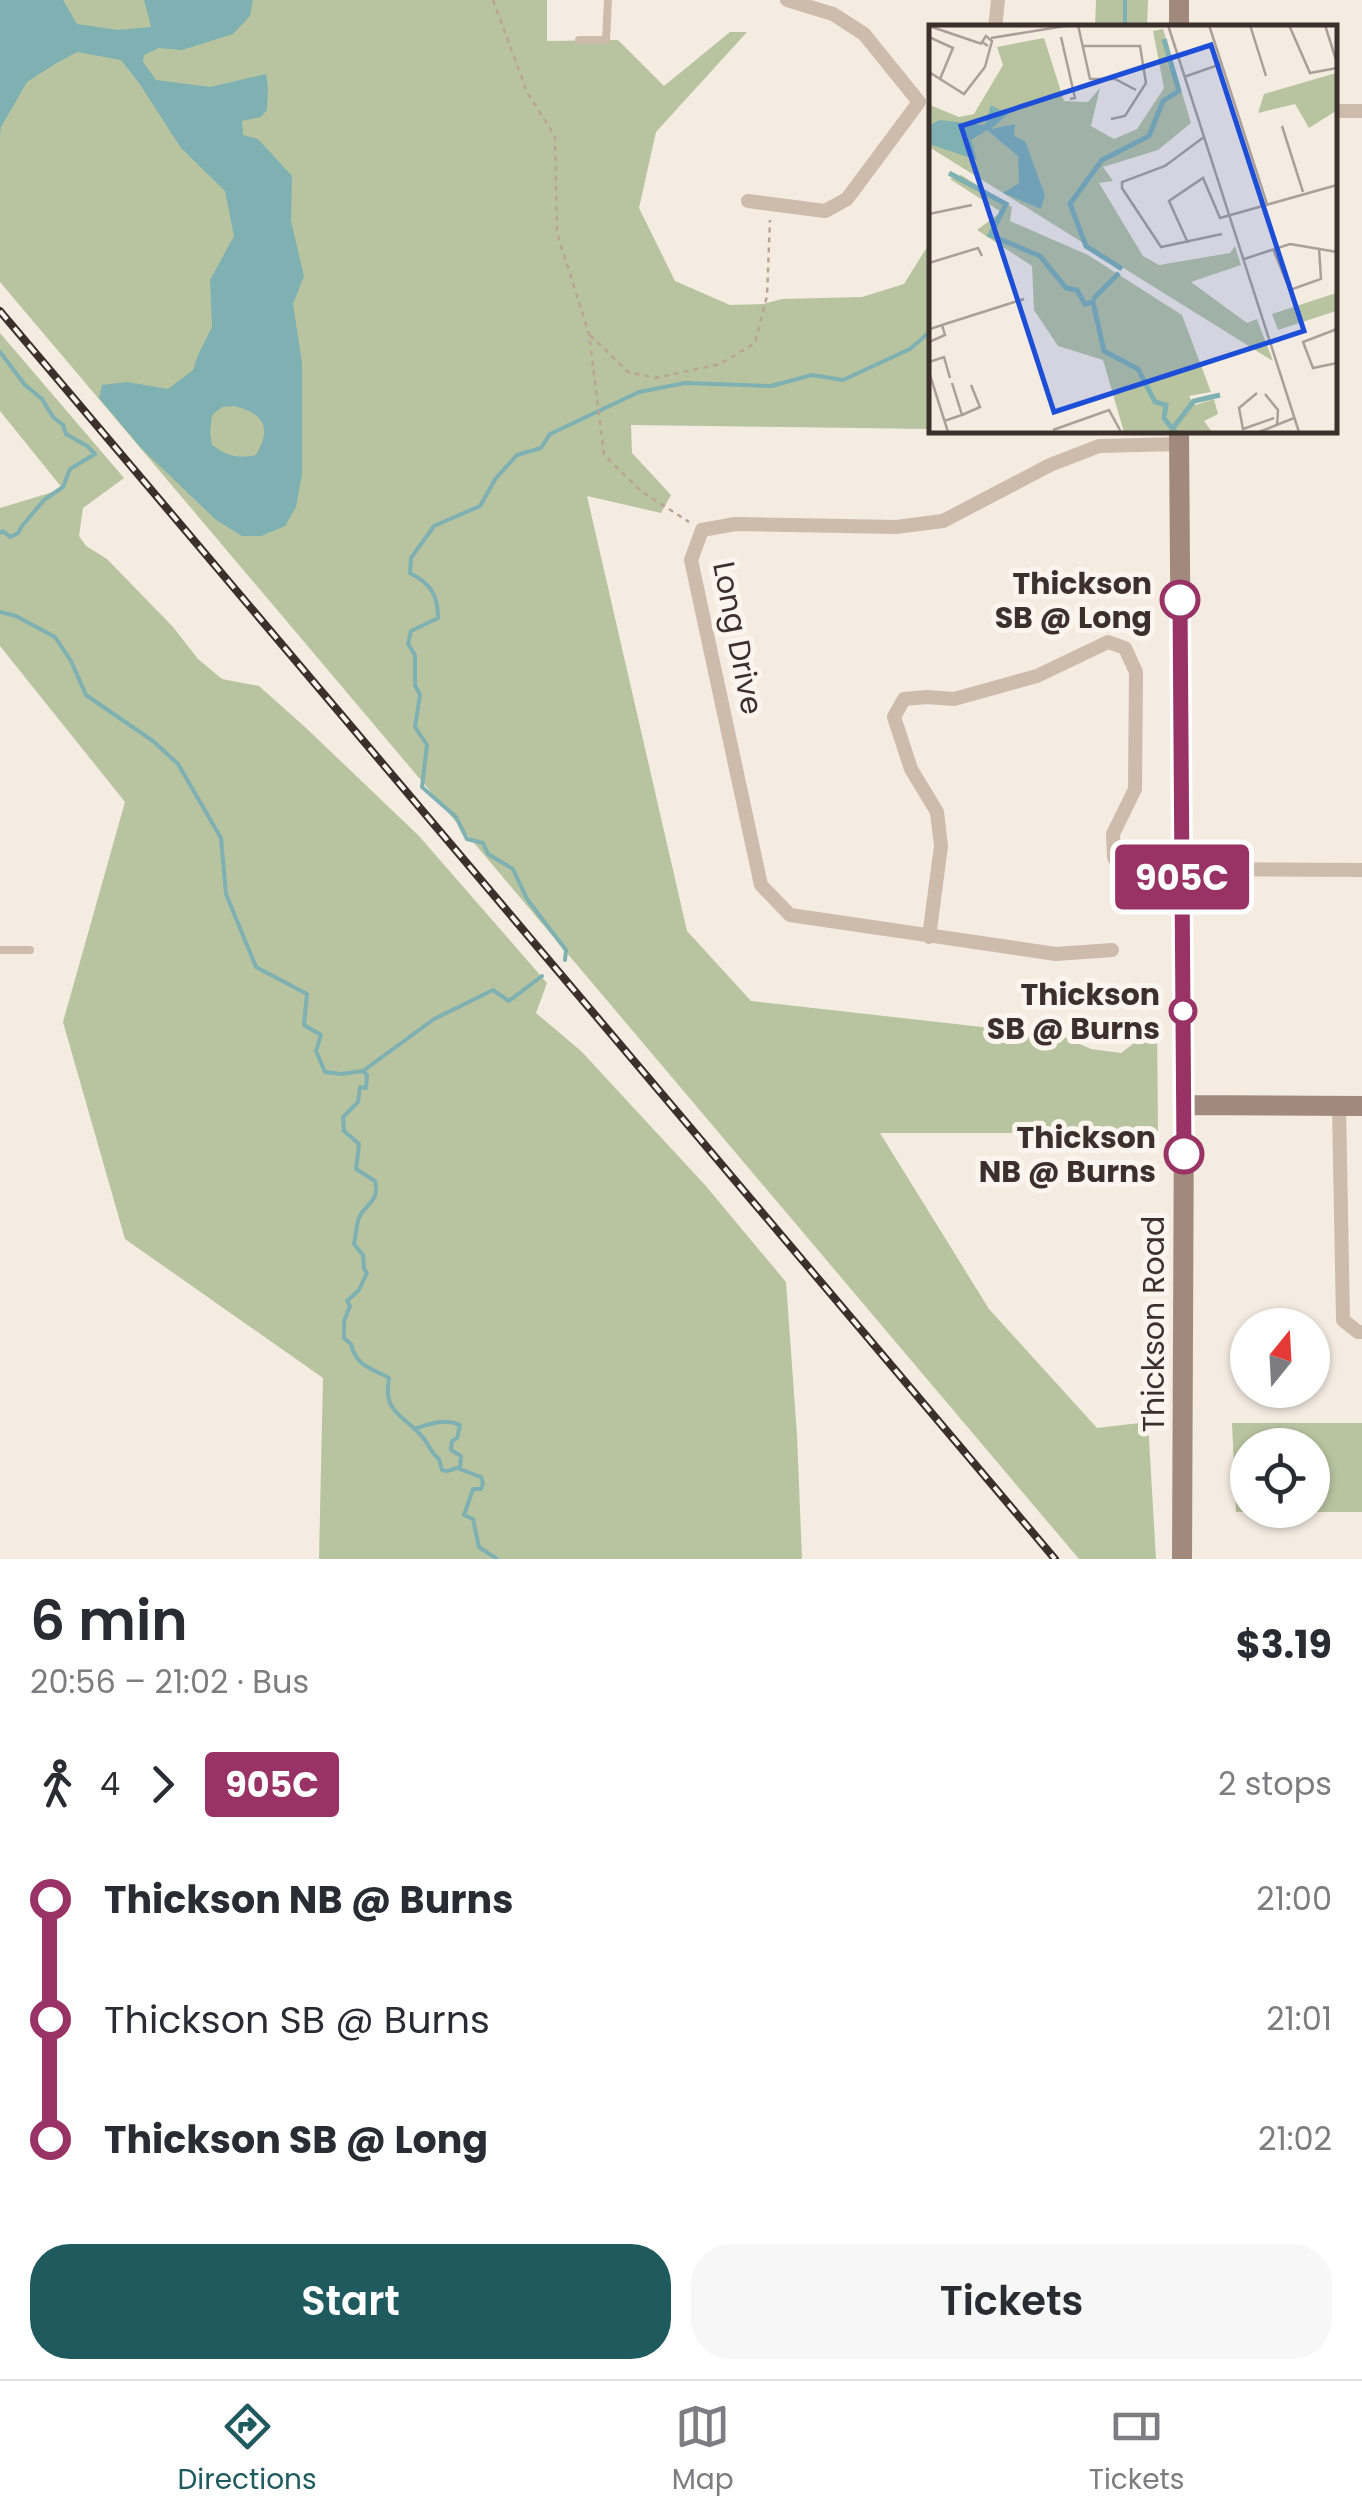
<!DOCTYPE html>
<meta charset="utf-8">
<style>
:root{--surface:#fff;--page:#f7f7f7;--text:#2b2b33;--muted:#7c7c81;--line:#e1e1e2;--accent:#1f5a5e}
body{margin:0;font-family:Poppins,sans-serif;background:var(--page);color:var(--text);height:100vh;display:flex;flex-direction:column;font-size:38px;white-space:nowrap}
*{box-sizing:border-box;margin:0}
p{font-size:32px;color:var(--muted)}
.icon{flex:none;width:55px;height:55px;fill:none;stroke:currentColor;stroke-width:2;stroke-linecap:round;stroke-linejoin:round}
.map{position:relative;height:1559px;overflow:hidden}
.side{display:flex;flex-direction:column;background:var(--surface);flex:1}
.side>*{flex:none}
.badge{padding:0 20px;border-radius:8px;font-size:35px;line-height:65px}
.needle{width:65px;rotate:18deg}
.buttons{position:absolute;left:1230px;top:1308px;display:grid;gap:20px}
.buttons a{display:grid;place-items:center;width:100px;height:100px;border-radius:50%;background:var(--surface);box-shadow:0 2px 8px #0004;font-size:50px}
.map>.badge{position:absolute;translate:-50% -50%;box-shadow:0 0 0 5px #fff}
.legs{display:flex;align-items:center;gap:15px;height:110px;padding:0 30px;font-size:32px}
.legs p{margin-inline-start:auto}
.headline{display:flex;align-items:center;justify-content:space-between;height:170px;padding:0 30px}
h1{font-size:55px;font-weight:600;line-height:75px}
.button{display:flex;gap:20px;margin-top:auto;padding:20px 30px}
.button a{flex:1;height:115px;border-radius:40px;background:var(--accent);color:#fff;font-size:40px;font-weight:600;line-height:115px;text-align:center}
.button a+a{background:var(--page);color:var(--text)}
ul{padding:0 30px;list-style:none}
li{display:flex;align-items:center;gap:35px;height:120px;font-size:38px}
li i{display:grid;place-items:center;width:15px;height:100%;margin:0 12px;background:currentColor}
li i::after{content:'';width:25px;height:25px;margin:-12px;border:8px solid;border-radius:50%;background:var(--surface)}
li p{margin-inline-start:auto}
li:first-child i{background:linear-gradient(#0000 50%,currentColor 0)}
li:last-child i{background:linear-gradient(currentColor 50%,#0000 0)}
.tabs{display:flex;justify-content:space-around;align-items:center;height:140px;border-top:2px solid var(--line);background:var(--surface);font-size:28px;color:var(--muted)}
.tabs a{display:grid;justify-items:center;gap:5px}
.tabs .current{color:var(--accent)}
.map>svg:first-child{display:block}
.green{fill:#b8c4a0;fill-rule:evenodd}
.water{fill:#7fb0b2;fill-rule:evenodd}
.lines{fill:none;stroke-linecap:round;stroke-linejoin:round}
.stream{stroke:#7fb0b2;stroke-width:4}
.path{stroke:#b9a596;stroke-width:2.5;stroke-dasharray:5 5;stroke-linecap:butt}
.lane{stroke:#cdbbac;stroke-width:8}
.street{stroke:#cdbbac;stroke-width:14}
.secondary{stroke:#a18a7d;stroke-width:20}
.rail-casing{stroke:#3b302b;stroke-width:8}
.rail{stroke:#fbf5ee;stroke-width:4;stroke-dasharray:11;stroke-linecap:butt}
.line-1-casing{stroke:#fff;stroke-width:22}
.line-1{stroke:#936;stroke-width:15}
.stop-1-dot{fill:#fff;stroke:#936;stroke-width:5}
.labels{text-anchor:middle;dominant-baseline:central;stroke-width:10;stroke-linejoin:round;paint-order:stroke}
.stop-label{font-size:30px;font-weight:bold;fill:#3b302b;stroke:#fbf5ee;text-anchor:end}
.street-label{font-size:30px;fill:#3b302b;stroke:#fbf5ee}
.inset-river{fill:none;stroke:#7fb0b2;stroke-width:5}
.inset-road{fill:none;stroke:#aaa098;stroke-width:2.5}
.view{fill:#1d4ed8;fill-opacity:0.15;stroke:#1d4ed8;stroke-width:5}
.inset-edge{fill:none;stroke:#3b302b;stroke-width:5}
</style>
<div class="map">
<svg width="1362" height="1559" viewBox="0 0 1362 1559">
<rect width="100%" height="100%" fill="#f4ebe1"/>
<!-- green -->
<path class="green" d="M0 0H547V41L618 40 664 86 730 32H747L656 132 639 208 675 281 730 305 763 304 782 299 862 297 904 284 932 239V429L631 425 632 453 671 495 661 513 587 496 687 931 751 1001 1062 1036 1091 1049 1121 1053 1157 1026 1158 1133H880L989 1309 1097 1428 1148 1422 1156 1559H1079L0 282Z
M1096 0H1148L1147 27H1095Z
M0 333 124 478 83 508 79 536 86 546 107 559 173 627 198 659 222 679 259 686 306 728 419 836 547 983 536 1013 581 1051 705 1185 786 1282 797 1435 802 1559H319L323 1378 125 1239 63 1022 125 802 0 646V508L63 489 0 411Z
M1232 1423H1362V1512H1236ZM1248 1445H1312V1510H1248Z"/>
<!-- water -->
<path class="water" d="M0 0H63L77 24 118 30 151 27 144 0H253L250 16 233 34 182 50 159 48 144 55 143 62 156 80 210 87 266 74 268 88 267 110 261 117 242 121 243 135 258 139 292 176 291 221 304 276 293 304 302 363V474L296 507 285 526 261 536H242L216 520 141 448 99 398 102 385 127 382 168 389 193 370 198 355 212 327 210 280 234 236 225 191 181 148 139 83 121 60 77 52 55 64 27 82 1 127 0 136ZM235 406C264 414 272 427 256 455 238 459 227 456 212 445L210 432 212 415 222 407Z"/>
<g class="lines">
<!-- stream -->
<path class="stream" d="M1125 0V28
M0 352 25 385 42 399 53 417 63 425 66 434 87 446 95 454 70 469 63 487 44 500 22 526 18 533 10 537 3 531 0 533
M0 612 16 616 55 637 71 661 86 695 153 741 178 764 221 838 226 894 256 967 307 994 304 1025 321 1035 316 1051 325 1072 341 1074 363 1071 367 1075 366 1088 360 1087 358 1102 343 1117 344 1131 359 1144 356 1169 375 1181C380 1203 366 1202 359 1218 356 1225 356 1236 354 1244L363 1255 364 1269 367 1273 359 1290 347 1301 350 1306 344 1321V1338L351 1344C356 1366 371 1368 389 1378 382 1415 406 1415 424 1439 430 1447 431 1453 439 1459L442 1470 447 1471 457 1468 481 1477 483 1483 481 1489H473L464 1515 473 1519 479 1547 497 1559
M565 960 566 950 527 899 513 869 488 854 483 843 467 839 456 817 422 787 427 745 415 727 420 695 415 685V655L408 644 411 631 438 618C438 595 431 584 410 573L411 558 434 526 480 506 496 478 517 455 541 448 550 434 639 392 685 383 771 386 812 375 843 380 910 349 932 330
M363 1071 434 1019 493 990 509 1001 542 976
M414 1429C429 1424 445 1418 460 1425L457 1438 452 1441 451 1450 461 1456 460 1468"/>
<!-- path -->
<path class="path" d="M493 0 527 92 555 136 557 233 589 334 604 455 641 491 689 522
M590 335 628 372 656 378 720 364 755 343 767 296 770 220"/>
<!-- lane -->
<path class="lane" d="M579 40H606L608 0
M0 950H30"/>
<!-- street -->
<path class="street" d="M787 0 833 14 864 34 919 102
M995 28 998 0
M1334 111H1362
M748 201 825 211 847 199 919 102
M929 937 941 846 937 812 911 769 894 717 904 699 927 697 954 699 1037 676 1108 642 1125 648 1136 672 1135 789 1113 834 1114 858 1130 869 1149 871 1182 869 1362 870
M1112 950 1056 954 790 915 761 885 691 560 702 530 735 524 896 527 943 521 1050 465 1099 446 1179 444
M1339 1106 1343 1320 1358 1332H1362"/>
<!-- secondary -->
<path class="secondary" d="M1179 0V28
M1179 430 1184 1105 1182 1559
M1184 1105 1362 1106"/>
<!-- rail casing -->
<g class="rail-casing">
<path id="rail" d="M0 311 1055 1559"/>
</g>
<!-- rail -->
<use href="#rail" class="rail"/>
</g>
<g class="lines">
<!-- line-1 casing -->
<g class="line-1-casing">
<path id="line-1" d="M1180 600 1184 1154"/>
</g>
<!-- line-1 -->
<use href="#line-1" class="line-1"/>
</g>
<!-- markers -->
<g class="stop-1-dot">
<circle cx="1180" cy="600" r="18"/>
<circle cx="1183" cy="1011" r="12"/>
<circle cx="1184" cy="1154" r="18"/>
</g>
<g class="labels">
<!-- stop labels -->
<g class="stop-label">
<text x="1152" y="583">Thickson<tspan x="1152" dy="34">SB @ Long</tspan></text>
<text x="1160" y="994">Thickson<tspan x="1160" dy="34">SB @ Burns</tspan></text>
<text x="1156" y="1137">Thickson<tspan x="1156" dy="34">NB @ Burns</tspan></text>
</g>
<!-- street labels -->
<g class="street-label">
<text transform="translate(738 638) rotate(79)">Long Drive</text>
<text transform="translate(1153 1324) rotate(-90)">Thickson Road</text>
</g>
</g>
<!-- overview -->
<g transform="translate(929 25)">
<rect width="408" height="408" fill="#f4ebe1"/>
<path d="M234 4 262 98 229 125 174 142 184 156 170 158 214 231 230 240 301 228 306 221 312 240 262 257 318 298 328 294 344 336 0 122 1 80 30 92 45 89 74 40 68 22 115 13 135 76 159 77 171 63 162 101 185 114 208 104 235 63 224 6ZM407 48V86L380 103 366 79 329 88 335 69ZM32 150 83 182 81 196 159 230 253 290 282 367 260 371 266 380 285 374 289 389 275 396 283 407H195L174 335 129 321 105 285 103 241 48 205 72 187 21 154ZM407 268V286L349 305 343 289Z" fill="#b8c4a0"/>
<path d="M62 80 79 89 62 104 86 99 85 111 96 116 116 170 112 184 74 168 90 158 89 131 58 105 42 115 48 135 0 119V101L10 95 56 100Z" fill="#7fb0b2"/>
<path class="inset-river" d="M20 148 77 179 61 210 111 231 137 263 148 265 156 279 164 277 175 326 209 344 226 377 237 380 235 393 246 407M193 244 157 221 141 179 173 135 220 111 234 76 250 66 235 14M164 274 190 248M244 403 265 376 291 370"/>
<path class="inset-road" d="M149 0 161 54H186L207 65M183 0H227M239 0 370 407M280 0 338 179M321 0 337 51M360 0 381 48 408 43M396 0 408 38M0 1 53 19M0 12 24 23 11 54M132 12 146 73 141 74M62 13 142 0M154 21H211L217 58 196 91 182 94M0 47 35 69 56 42 63 16 57 11 53 17 59 21M255 52 292 39M353 101 374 167M275 112 236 141 193 157V163L232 222 293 209M0 189 43 180M259 218 240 176 274 153 291 193 408 160M344 224 361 265 392 254 390 223M315 234 361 219 408 227M0 238 49 223 53 231M13 300 95 274M408 304 374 317 384 343 408 338M0 317 16 310 13 300 1 304M0 337 15 332 21 353M0 347 19 407M328 368 310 383 314 404 345 393M336 369 349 385 348 401M33 390 51 382 42 360M15 396 33 390 23 358M124 405 180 385 192 407M330 407 365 393"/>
<path class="view" d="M282 20 375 306 125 387 32 101Z"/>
<rect width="408" height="408" class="inset-edge"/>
</g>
</svg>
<div class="buttons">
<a><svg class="needle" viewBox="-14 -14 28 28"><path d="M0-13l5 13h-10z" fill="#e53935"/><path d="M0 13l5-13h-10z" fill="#7c7c81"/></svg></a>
<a><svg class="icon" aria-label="locate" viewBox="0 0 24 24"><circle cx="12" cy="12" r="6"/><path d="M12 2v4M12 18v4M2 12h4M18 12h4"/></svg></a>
</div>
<b class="badge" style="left:1182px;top:877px;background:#936;color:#fff">905C</b>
</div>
<section class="side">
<div class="headline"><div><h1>6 min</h1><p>20:56 – 21:02 · Bus</p></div><b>$3.19</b></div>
<div class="legs"><svg class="icon" aria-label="walk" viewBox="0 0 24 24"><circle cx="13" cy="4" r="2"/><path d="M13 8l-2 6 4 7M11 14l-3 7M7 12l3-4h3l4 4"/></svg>4<svg class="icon" aria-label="forward" viewBox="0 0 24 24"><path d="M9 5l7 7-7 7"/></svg><b class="badge" style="background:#936;color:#fff">905C</b><p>2 stops</p></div>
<ul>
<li><i style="color:#936"></i><b>Thickson NB @ Burns</b><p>21:00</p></li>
<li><i style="color:#936"></i><span>Thickson SB @ Burns</span><p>21:01</p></li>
<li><i style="color:#936"></i><b>Thickson SB @ Long</b><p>21:02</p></li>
</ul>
<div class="button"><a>Start</a><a>Tickets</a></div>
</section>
<nav class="tabs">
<a class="current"><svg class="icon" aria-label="directions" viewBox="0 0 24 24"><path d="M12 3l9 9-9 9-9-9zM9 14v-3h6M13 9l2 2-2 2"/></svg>Directions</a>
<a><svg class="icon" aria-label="map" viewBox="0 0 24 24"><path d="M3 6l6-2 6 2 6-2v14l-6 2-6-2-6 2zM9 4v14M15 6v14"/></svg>Map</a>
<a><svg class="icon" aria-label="tickets" viewBox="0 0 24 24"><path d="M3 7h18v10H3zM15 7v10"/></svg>Tickets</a>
</nav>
